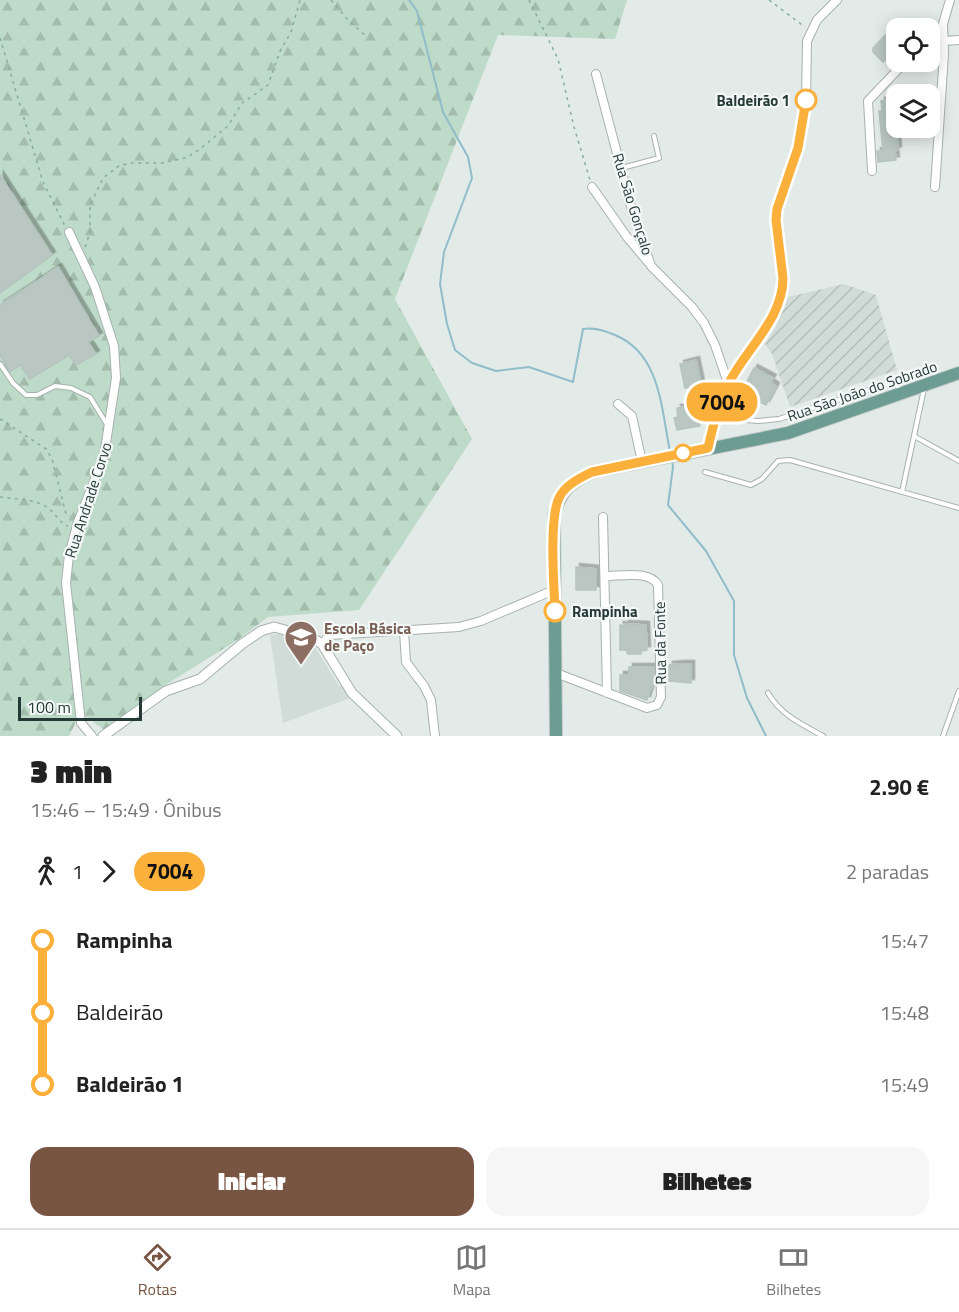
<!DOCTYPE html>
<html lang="pt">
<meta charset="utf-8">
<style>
:root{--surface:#fff;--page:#f6f6f6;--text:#222;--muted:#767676;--line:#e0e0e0;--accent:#785442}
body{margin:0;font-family:"Titillium Web",sans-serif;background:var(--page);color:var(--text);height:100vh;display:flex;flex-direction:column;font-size:22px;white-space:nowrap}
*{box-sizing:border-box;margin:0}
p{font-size:20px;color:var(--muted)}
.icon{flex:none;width:33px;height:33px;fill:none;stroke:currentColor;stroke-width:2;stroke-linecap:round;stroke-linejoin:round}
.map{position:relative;height:736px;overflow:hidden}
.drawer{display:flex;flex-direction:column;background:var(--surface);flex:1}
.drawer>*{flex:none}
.badge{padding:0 12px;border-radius:20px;font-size:21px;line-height:39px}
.tools{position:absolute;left:886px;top:18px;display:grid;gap:12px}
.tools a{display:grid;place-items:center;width:54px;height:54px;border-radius:12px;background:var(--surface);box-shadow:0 3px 15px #0003;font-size:30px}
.scale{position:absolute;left:18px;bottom:15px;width:124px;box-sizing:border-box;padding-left:6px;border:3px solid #253a36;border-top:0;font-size:16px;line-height:21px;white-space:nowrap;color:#253a36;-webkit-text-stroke:4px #f3f8f6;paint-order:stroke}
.map>.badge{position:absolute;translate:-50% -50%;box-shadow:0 0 0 3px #fff}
.legs{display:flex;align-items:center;gap:9px;height:66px;padding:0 30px;font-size:20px}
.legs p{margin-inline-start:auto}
.summary{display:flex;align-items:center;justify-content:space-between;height:102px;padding:0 30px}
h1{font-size:33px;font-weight:800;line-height:45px}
.primary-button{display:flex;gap:12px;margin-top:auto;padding:12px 30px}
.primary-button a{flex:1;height:69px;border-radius:18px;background:var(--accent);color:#fff;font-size:24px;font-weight:800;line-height:69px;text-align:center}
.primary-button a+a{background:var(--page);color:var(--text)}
ul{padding:0 30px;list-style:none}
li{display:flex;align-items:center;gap:21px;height:72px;font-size:22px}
li i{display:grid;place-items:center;width:9px;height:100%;margin:0 8px;background:currentColor}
li i::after{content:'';width:15px;height:15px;margin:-8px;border:4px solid;border-radius:50%;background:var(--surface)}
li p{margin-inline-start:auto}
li:first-child i{background:linear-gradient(#0000 50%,currentColor 0)}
li:last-child i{background:linear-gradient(currentColor 50%,#0000 0)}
.menu{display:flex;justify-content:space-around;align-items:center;height:84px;border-top:2px solid var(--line);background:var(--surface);font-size:16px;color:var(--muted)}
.menu a{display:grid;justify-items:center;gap:3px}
.menu .active{color:var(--accent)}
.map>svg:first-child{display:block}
.built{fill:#d1dbd7}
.industrial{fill:url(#industrial-furrows)}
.forest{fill:url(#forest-firs)}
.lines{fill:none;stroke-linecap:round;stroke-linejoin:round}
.stream{stroke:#91bdca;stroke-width:2}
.building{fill:#b9c6c1;stroke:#b6c4bf;stroke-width:1.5;filter:url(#shadow)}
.service-casing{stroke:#a6b2af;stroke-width:6}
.minor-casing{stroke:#a6b2af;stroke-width:10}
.tertiary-casing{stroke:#a6b2af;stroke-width:11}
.primary-casing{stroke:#c2c8c7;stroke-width:14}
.path{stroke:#87aba3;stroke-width:1.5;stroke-dasharray:3 4.5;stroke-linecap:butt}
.service{stroke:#fff;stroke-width:4}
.minor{stroke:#fff;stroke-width:8}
.tertiary{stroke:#fff;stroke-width:9}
.primary{stroke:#6d9c93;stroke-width:12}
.line-1-casing{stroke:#fff;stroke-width:14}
.line-1{stroke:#fbb03b;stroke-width:9}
.stop-1-dot{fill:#fff;stroke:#fbb03b;stroke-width:3}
.labels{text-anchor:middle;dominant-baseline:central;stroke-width:4.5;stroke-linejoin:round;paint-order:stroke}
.stop-label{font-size:15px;font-weight:bold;fill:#253a36;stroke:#f3f8f6;text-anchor:end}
.street-label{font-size:15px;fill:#253a36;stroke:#f3f8f6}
.education-label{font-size:15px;font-weight:bold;fill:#785e54;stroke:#f3f8f6;text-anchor:start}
</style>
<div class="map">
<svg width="959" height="736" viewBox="0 0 959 736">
<defs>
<pattern id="industrial-furrows" width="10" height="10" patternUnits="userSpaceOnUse" patternTransform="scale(1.5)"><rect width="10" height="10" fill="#d1dbd7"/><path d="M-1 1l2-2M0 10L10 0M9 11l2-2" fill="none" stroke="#b3bdb9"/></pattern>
<pattern id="forest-firs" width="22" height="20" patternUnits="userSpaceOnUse" patternTransform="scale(1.5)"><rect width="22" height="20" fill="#bedac8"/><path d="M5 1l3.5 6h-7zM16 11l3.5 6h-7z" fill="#a3bcac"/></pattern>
<filter id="shadow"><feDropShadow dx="3.5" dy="-3.5" stdDeviation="0" flood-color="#0004"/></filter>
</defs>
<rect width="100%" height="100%" fill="#e3ebe8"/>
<!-- built -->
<path class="built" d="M282 634 300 638 315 647 339 686H342L350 698 283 723 270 635Z"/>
<!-- industrial -->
<path class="industrial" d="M844 284 876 295 897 370 790 407 772 354 765 344 775 328 788 297Z"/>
<!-- forest -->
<path class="forest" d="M0 0H627L615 39 498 35 395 299 472 439 359 610 268 617 239 639 164 686 104 730 87 717 77 720 69 736H0Z"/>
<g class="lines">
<!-- stream -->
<path class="stream" d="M409 0 417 11 443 112 468 157 472 178 444 252 440 284 447 324 455 350 472 363 496 371 529 367 573 382 583 329C594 327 605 331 615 335 661 354 661 409 670 451
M672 460 673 467 668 505 706 551 734 601V655L747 698 766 736"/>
</g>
<!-- building -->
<path class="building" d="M891 30 897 34V51L888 59 883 62 873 52V48Z
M897 99V112H895L898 150 895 151 896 160 878 162 877 151H883L879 111H882L881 101Z
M0 175 52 255 0 293Z
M58 267 99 336 88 342 96 354 76 365 69 355 30 379 20 365 10 372 0 355V305Z
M696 360 701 384 685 388 680 364Z
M754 368 773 378 770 382 776 386 766 405 760 402 758 406 739 397Z
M689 406 691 414 700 412 702 420 699 421 700 426 677 430 674 418 678 417 677 408Z
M576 567 596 569V590H576Z
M625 624 646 625 647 650H641V654H628L626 650H620V625L625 626Z
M680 664H691V683L669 681V665Z
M629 667H654V687H651L647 700 620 691V675H629Z"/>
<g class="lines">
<!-- service casing -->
<g class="service-casing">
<path id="service" d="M622 168 659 158 654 136
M0 364 13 383 26 395H37L55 386 71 388 90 397 108 426
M719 411 746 420 758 421 779 419 893 382 901 390
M914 436 959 461
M705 472 751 485 762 479 778 461 790 460 959 508
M902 492 924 389
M768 693C781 715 801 724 823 736
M943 736 959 691"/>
</g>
<!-- minor casing -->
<g class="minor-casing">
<path id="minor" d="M930 42 959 40
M596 74 632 210 651 266 692 307 704 323 715 345 728 383
M872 171 868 101 905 62
M592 187 627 237 648 262
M935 187 944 54 943 24 950 0
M69 232 95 287 114 346 116 378 104 456 78 522 69 555 66 583 81 723 92 736
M618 404 632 416 642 462
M708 448 728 383 769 323 777 308 781 296 783 278 776 220 777 209 795 162 802 133 806 100 807 41 817 20 837 0
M603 517 607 693
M404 631 406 662 424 686 431 700 435 736
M322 644 330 635 459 627 481 621 554 590
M556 673 647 708 657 705 661 697 658 585C650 570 620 576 605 576"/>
</g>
<!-- tertiary casing -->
<g class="tertiary-casing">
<path id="tertiary" d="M103 736 166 691 200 679 242 644 261 631 274 627 311 637 322 644 352 693 397 736"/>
</g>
<!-- primary casing -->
<g class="primary-casing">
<path id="primary" d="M556 736 554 515C561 490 569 484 592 472L788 433 959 373"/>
</g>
<!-- path -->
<path class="path" d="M331 0 348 20 366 36
M529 0 558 59 574 127 590 180
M769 0 805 27
M0 38 43 182 65 226
M85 247 90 233V205L103 178 119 166 130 163H162L188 157 200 149 228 126 242 103 268 85 280 51 291 32 300 0
M0 419 46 449 52 459 66 514 70 516
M0 497C15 499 34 499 47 507 56 513 58 522 68 526"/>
<!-- service -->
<use href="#service" class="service"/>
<!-- minor -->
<use href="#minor" class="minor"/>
<!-- tertiary -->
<use href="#tertiary" class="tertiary"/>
<!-- primary -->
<use href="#primary" class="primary"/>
</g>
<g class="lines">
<!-- line-1 casing -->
<g class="line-1-casing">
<path id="line-1" d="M555 611C554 586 549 518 559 498 565 485 580 478 592 472L708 448C713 426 719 401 730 381 748 347 783 318 783 278L776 220 777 209 798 148 806 100"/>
</g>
<!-- line-1 -->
<use href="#line-1" class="line-1"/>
</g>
<!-- icons -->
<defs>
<g id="school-pin" transform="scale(1.725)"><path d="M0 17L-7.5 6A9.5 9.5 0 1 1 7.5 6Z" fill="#8d6e63" stroke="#f3f8f6"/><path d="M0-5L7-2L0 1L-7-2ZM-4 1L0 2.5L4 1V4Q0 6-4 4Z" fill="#fff"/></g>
</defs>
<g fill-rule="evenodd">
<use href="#school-pin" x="301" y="637"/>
</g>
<!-- markers -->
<g class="stop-1-dot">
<circle cx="806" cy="100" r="10"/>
<circle cx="683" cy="453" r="8"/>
<circle cx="555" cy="611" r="10"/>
</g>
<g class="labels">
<!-- stop labels -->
<g class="stop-label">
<text x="790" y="100">Baldeirão 1</text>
<text x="572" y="611" text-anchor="start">Rampinha</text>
</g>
<!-- street labels -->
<g class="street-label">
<text transform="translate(633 204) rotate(73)">Rua São Gonçalo</text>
<text transform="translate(862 391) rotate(-19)">Rua São João do Sobrado</text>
<text transform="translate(88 500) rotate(-72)">Rua Andrade Corvo</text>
<text transform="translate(660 643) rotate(-91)">Rua da Fonte</text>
</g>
<!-- education labels -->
<g class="education-label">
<text x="324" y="628">Escola Básica<tspan x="324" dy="17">de Paço</tspan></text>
</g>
</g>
</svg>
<div class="tools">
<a><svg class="icon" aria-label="locate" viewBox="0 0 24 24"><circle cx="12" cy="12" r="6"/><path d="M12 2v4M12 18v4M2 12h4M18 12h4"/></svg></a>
<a><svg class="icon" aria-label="layers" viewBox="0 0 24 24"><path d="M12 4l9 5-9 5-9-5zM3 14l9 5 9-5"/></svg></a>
</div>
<div class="scale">100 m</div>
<b class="badge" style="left:722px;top:402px;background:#fbb03b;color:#111">7004</b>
</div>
<section class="drawer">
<div class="summary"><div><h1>3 min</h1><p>15:46 – 15:49 · Ônibus</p></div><b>2.90 €</b></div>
<div class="legs"><svg class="icon" aria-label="walk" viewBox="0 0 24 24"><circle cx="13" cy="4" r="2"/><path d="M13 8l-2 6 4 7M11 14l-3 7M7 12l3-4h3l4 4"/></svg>1<svg class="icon" aria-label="forward" viewBox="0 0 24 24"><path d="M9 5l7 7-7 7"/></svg><b class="badge" style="background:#fbb03b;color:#111">7004</b><p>2 paradas</p></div>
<ul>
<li><i style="color:#fbb03b"></i><b>Rampinha</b><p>15:47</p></li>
<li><i style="color:#fbb03b"></i><span>Baldeirão</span><p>15:48</p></li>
<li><i style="color:#fbb03b"></i><b>Baldeirão 1</b><p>15:49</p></li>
</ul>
<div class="primary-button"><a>Iniciar</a><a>Bilhetes</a></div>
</section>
<nav class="menu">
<a class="active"><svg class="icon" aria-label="directions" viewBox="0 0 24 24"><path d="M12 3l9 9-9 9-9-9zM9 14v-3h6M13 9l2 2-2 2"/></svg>Rotas</a>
<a><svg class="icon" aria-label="map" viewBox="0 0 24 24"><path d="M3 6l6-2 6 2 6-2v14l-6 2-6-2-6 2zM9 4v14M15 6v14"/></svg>Mapa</a>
<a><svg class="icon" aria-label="tickets" viewBox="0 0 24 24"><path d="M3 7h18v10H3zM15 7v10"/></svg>Bilhetes</a>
</nav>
